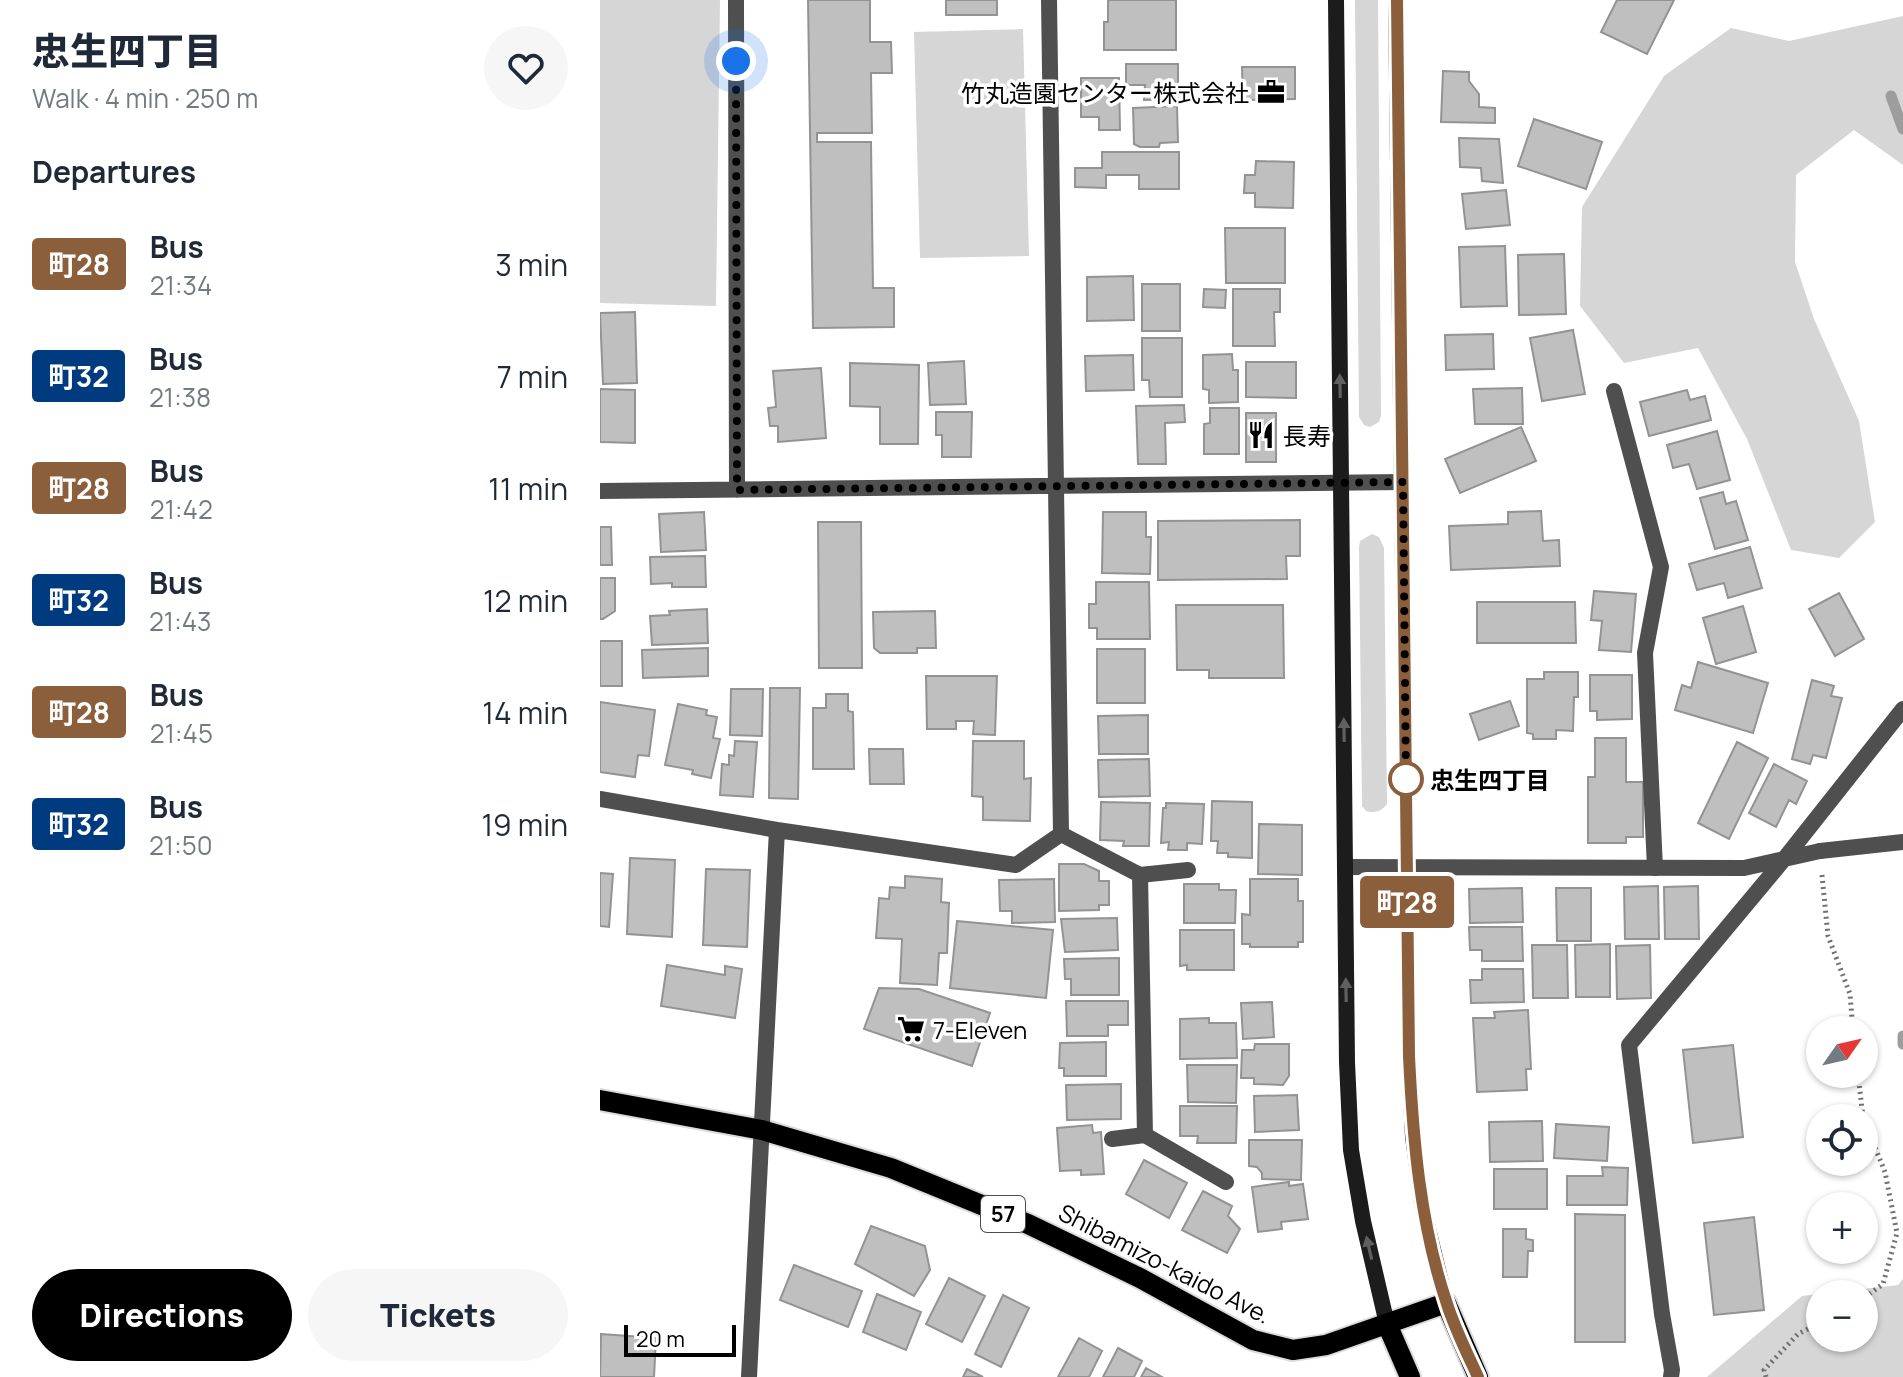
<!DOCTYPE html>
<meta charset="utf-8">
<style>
:root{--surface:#fff;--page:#f6f6f7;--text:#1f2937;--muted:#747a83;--accent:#000}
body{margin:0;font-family:Manrope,"Noto Sans JP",sans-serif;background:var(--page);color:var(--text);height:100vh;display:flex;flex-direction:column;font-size:30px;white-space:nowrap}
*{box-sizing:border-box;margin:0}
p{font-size:26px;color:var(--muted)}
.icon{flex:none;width:44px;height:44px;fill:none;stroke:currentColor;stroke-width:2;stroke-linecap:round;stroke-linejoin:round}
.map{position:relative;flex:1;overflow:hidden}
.panel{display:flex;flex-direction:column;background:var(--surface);width:600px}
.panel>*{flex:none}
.badge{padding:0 16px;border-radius:6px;font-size:28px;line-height:52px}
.needle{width:52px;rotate:56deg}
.controls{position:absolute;left:1206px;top:1016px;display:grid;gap:16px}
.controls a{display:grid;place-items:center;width:72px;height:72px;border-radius:50%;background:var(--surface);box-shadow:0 2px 6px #0004;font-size:40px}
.scale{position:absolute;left:24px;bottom:20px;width:112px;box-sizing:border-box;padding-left:8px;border:4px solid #000;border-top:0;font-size:22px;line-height:28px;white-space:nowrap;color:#000;-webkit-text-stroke:6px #fff;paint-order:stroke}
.you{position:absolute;width:40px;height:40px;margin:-20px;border:6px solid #fff;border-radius:50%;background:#1a73e8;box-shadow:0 0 0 12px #1a73e833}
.map>.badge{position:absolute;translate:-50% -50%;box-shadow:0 0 0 4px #fff}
h2{padding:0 32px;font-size:30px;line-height:72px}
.round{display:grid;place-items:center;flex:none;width:84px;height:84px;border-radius:42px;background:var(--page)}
.headline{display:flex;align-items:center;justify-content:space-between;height:136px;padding:0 32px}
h1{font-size:38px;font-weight:800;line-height:60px}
.cta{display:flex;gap:16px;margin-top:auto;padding:16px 32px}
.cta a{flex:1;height:92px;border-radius:48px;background:var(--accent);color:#fff;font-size:32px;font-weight:800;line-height:92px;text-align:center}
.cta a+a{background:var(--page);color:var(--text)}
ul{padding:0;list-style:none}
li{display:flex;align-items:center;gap:24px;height:112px;padding:0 32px}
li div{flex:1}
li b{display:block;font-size:30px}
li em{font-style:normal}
li .badge{min-width:88px;font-weight:700;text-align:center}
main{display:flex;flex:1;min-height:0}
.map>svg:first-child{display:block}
.green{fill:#d6d6d6;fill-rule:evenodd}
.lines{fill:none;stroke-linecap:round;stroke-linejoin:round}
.stream{stroke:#9d9d9d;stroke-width:11}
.building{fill:#bfbfbf;stroke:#939393;stroke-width:2}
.primary-casing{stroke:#dbdbdb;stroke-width:24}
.path{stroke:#717171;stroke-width:5;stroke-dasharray:2 4;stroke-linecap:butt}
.lane{stroke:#4f4f4f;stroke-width:16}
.street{stroke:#4f4f4f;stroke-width:16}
.secondary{stroke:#1c1c1c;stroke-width:16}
.primary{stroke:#000;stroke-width:20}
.oneway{fill:#606060}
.line-casing{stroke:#fff;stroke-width:18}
.line{stroke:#8b5e3c;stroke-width:12}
.walk{stroke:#000;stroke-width:8;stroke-dasharray:0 14.4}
.stop-dot{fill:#fff;stroke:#8b5e3c;stroke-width:4}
.labels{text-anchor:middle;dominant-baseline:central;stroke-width:7;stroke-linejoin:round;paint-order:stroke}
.shield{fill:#fff;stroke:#4c4c4c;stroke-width:2}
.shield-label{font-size:22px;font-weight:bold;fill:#000}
.poi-label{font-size:24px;fill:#000;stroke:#fff;text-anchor:start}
.stop-label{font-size:24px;font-weight:bold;fill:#000;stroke:#fff;text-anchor:start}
.street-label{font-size:24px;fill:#000;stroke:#fff}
</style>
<main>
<section class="panel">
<div class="headline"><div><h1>忠生四丁目</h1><p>Walk · 4 min · 250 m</p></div><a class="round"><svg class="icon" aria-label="heart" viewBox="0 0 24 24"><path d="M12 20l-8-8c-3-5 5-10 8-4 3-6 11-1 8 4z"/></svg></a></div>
<h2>Departures</h2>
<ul>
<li><span class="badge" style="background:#8b5e3c;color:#fff">町28</span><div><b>Bus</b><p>21:34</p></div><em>3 min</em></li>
<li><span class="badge" style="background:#003b80;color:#fff">町32</span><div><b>Bus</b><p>21:38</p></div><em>7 min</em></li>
<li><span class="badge" style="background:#8b5e3c;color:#fff">町28</span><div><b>Bus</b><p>21:42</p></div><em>11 min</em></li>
<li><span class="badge" style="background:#003b80;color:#fff">町32</span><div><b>Bus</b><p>21:43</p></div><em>12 min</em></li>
<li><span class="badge" style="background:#8b5e3c;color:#fff">町28</span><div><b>Bus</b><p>21:45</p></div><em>14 min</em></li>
<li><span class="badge" style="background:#003b80;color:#fff">町32</span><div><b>Bus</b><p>21:50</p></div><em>19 min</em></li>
</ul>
<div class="cta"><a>Directions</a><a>Tickets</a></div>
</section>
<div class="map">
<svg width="1303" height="1377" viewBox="0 0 1303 1377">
<rect width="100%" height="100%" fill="#fff"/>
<!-- green -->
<path class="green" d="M0 0H120L116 306 0 303Z
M755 0H778L781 416 779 422 770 427 764 425 759 417Z
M1303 16V165L1254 130 1196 175 1195 262 1214 319 1259 421 1275 522 1239 558 1191 550 1147 439 1098 348 1024 363 980 306 982 207 1064 76 1131 28 1189 41Z
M423 29 429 256 320 258 314 32Z
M772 534 779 537 784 548 787 804C781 812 775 813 766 811L762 806 759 547 760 541Z
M1303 1279V1377H1107L1202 1296 1298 1285ZM1264 1294V1338H1220V1294Z"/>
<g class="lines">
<!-- stream -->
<path class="stream" d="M1291 96 1303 129
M1303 1036V1044"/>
</g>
<!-- building -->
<path class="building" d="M208 0H270V42H291L292 73H271L272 133H217V142H271L273 288H294V327L213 328Z
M346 0H397V15H346Z
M508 0H576V50H504V22H508Z
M1017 0H1074L1047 54 1001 32Z
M526 64H578V99L544 100 545 85H526Z
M642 67H695V99L643 100Z
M843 71 869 72V81L879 94V107L895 108V123L841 122Z
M481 78H519L520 130H499V117H481Z
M577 106 578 142 560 143 559 147H540L534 144 533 108Z
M934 119 1002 142 986 189 918 166Z
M859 138 899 139 903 183 882 181 881 168 860 167Z
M502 152H579V189H539V175H506V188L475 187V168H502Z
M656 161 694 162 693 208 655 207V193H644L645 175H655Z
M906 190 910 225 866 229 862 194Z
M625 228H685V283H626Z
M905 246 907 306 861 307 859 247Z
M964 254 966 314 919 315 918 255Z
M533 276 534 320 487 321V277Z
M542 284H580V331H542Z
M604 289 626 290 625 308 603 307Z
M633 289H680V312H674L675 346H633Z
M35 312 37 383 3 384 0 313Z
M973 330 985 394 942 401 930 338Z
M893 334 894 369 846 370 845 335Z
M542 338H582V397H550L549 380H542Z
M632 354 633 370H638V402L609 403V390L603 389V355Z
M533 355 534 390 486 391 485 356Z
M364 361 366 404 330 405 328 363Z
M646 362H696V398L646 397Z
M250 363 319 365 318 444H280V407L250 406Z
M221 368 226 438 178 442V426H170L168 408 176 407 173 371Z
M922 388 923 424H875L873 389Z
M0 389 35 390V443L0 442Z
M1087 390 1090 400 1105 396 1111 420 1049 436 1040 402Z
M584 405 585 422 565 423 566 464H538L536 406Z
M610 408H639V454H604V424L610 423Z
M336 412H372L371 457H342V435H336Z
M646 413H676V462H646Z
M921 427 936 461 860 493 845 459Z
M1117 431 1130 480 1097 489 1089 464 1073 468 1067 445Z
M1123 492 1126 504 1136 501 1148 540 1115 549 1100 498Z
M941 511 943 541 959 540 960 566 851 570 849 526 908 524V512Z
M104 512 106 550 61 552 59 514Z
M503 512H546V537H551L550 574 502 573Z
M700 520V556H686L687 579 558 580V521Z
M218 522H261L262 668H219Z
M0 527H11L12 565H0Z
M1150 547 1162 588 1128 598 1124 583 1097 590 1089 564Z
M105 556 106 587H72V583L51 584 50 557Z
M0 578H15V611L3 619H0Z
M496 582H549L550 639H497V628H489V604H496Z
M994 591 1036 594 1031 652 999 650 1002 621 991 620Z
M1239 593 1264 639 1235 656 1209 609Z
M877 602H975L976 643H877Z
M576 605H683L684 678H609V670H577Z
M1143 606 1156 652 1116 664 1103 618Z
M107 609 108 643 52 645 50 616 70 615 69 611Z
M335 611 336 648H317V653H280L274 648 273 612Z
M0 641H22V686H0Z
M108 648V676L43 678 42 650Z
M497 649H545V703H497Z
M1098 662 1168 683 1153 733 1075 710 1082 685 1091 688Z
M944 672H978V697H974L973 731 956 730V739H933V734L927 733V679H944Z
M990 675H1032V719L997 720V711H990Z
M326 676H397L395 735 373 734 374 721H356V729H327Z
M1212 680 1234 686 1231 696 1242 698 1226 758 1213 755 1210 764 1192 759Z
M170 688H200L198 799 169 798Z
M131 689H163L162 736 130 735Z
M226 694H248V711L253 712 254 769H213V708H226Z
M910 701 919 726 879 740 870 714Z
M0 702 55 710 49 756 38 755 35 777 0 772Z
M78 704 107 710 106 715 117 717 113 738 120 739 111 778 92 774 93 770 65 765Z
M548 715V754H499L498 716Z
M995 738H1026V782H1043V837H1026V843H988V777H995Z
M135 741 157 742 153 797 120 795 122 764 129 765V755L134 756Z
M373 741H424V779L431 778 430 821 383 820V797L372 796Z
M1137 742 1168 758 1129 839 1098 823Z
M269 749H303L304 784H270Z
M549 759 550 796 499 797 498 760Z
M1174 764 1207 781 1196 804 1189 800 1176 827 1149 813Z
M612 801 652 802V858L628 857V853H617L618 841H611Z
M501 802 550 803 549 846H523L524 841 500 840Z
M566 803 604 804 602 844 587 843V850H568L569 842 561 843 563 808H566Z
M659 824 702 825V875L658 874Z
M30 858 75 860 72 937 27 934Z
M459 864H484L499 871V881H509V905H499V910L459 911Z
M106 869 150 870 147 947 103 945Z
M0 873 13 874 9 927 0 926Z
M305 876 342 879 341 902 349 903 347 953H339L337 985 300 983 302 939 276 938 279 898 289 899 290 887 305 888Z
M454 879 455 922 412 923V911H400L399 880Z
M650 879H698V901H703V942H698V947H650V944H642V914L650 915Z
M584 884H619V890H636L635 923H584Z
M1058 886 1059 939H1025L1024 887Z
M1098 886 1099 939H1065L1064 887Z
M922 888 923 922 870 923 869 889Z
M956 888H991V941H957Z
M517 918 518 950 465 952 461 919Z
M357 921 453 930 446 998 350 988Z
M869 927H922L923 961H882V950H870Z
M580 930H634V970H587V965L580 966Z
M1010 944V997H976L975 945Z
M932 945H967L968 998H933Z
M1050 945 1051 998 1017 999 1016 946Z
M519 958V995H471V979H465L464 959Z
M67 965 125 975V966L142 969 135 1018 61 1006Z
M882 969H923L924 1002 871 1003 870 980H882Z
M279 988 319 989 390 1013 372 1066 264 1029Z
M466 1001H528V1025H508V1036H467Z
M672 1002 674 1037 643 1039 641 1003Z
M928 1010 931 1069H926L927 1090 877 1092 873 1018H895L894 1012Z
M609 1018V1023H636L637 1058 580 1059V1019Z
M506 1042V1076H464V1068H459L460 1043Z
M655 1044H689V1076L683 1085 654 1084V1078H641L642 1050H654Z
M1133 1045 1143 1137 1093 1143 1083 1050Z
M587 1065H637L636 1103 588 1102Z
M521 1084V1119L467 1120 466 1085Z
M697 1095 699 1130 655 1132 654 1096Z
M580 1106H637L636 1143H597L598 1136H580Z
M942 1121 943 1161 890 1162 889 1122Z
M956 1124 1009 1127 1007 1161 954 1158Z
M492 1125 493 1133 501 1132 504 1174 481 1175V1170L460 1171 457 1128Z
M649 1140H702L701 1180 662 1179V1173L657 1167 649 1166Z
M544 1160 587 1183 569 1218 526 1194Z
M1002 1167 1028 1168 1027 1205H967V1176H1003Z
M894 1169H947V1209H894Z
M689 1182V1186L703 1184 708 1219 681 1222 682 1229 658 1232 652 1187Z
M603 1191 632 1206 628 1216 640 1229 627 1253 582 1230Z
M975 1214 1025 1215V1342H975Z
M1154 1217 1164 1310 1114 1315 1104 1223Z
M271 1226 325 1246 330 1270 314 1296 255 1264Z
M903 1229H926V1239L933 1240V1251H928L927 1277H903Z
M194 1265 262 1291 248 1327 180 1300Z
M349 1278 385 1296 362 1342 326 1324Z
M277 1294 321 1312 306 1350 263 1332Z
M403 1295 429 1308 401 1367 375 1354Z
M1 1334 56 1338 54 1377H0Z
M479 1338 502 1351 489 1377H458Z
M518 1348 542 1361 534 1377H503Z
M546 1368 562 1377H541Z
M367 1369 383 1377H363Z"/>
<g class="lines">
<!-- primary casing -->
<g class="primary-casing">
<path id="primary" d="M0 1100 162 1130 291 1168 428 1224 540 1278 653 1340 693 1350 726 1345 846 1303 878 1377
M787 1324 810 1377"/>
</g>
<!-- path -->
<path class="path" d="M1222 875 1228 936 1250 994 1253 1030
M1258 1074 1263 1118
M1264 1120 1285 1172 1297 1233 1283 1284 1264 1298
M1166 1377 1164 1370 1198 1334 1220 1323"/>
<!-- lane -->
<path class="lane" d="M1014 391 1061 567 1045 653 1055 868
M461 834 540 875 588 870
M1220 851 1303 842
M540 875 545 1135
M512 1139 545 1135 626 1182"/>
<!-- street -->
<path class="street" d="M136 0 137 490
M0 491 803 482
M0 799 177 830 416 865 461 834 449 0
M745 867 1144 868 1220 851
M149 1377 177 830
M1071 1377 1072 1370 1062 1314 1029 1045 1185 858 1303 709"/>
<!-- secondary -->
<path class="secondary" d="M736 0 747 1062 751 1150 763 1221 787 1324
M796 0 809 1056 813 1137 822 1204 846 1303"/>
<!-- primary -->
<use href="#primary" class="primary"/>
</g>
<!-- one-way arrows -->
<defs><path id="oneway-solid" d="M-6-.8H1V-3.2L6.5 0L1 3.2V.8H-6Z" transform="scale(2)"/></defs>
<g class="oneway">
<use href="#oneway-solid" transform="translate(740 386) rotate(-91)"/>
<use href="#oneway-solid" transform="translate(744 730) rotate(-91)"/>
<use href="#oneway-solid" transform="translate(746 990) rotate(-91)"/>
<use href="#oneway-solid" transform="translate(769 1248) rotate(-103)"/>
</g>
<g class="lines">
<!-- line casing -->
<g class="line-casing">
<path id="line" d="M797 0 809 1056C813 1140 820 1224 847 1304 855 1329 867 1353 878 1377"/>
</g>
<!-- line -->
<use href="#line" class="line"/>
<!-- walk -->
<path class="walk" d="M136 61 137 490 803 482 806 779"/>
</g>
<!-- icons -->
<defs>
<g id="office-bare" transform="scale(2.16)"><path d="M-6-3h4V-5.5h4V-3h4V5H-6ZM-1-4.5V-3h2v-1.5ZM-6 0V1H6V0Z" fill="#000" stroke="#fff" stroke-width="2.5" paint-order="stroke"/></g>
<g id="restaurant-bare" transform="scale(2.16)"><path d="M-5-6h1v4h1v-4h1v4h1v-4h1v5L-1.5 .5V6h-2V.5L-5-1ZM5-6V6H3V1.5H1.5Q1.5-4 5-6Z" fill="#000" stroke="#fff" stroke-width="2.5" paint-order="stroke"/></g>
<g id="supermarket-bare" transform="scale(2.16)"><path d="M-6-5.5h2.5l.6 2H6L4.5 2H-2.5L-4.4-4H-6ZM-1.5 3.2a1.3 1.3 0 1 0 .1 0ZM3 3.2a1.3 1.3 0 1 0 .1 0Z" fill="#000" stroke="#fff" stroke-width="2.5" paint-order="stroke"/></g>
</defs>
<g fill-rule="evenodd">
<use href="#office-bare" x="671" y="92"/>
<use href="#restaurant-bare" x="661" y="435"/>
<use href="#supermarket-bare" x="311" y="1029"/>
</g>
<!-- markers -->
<circle class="stop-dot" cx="806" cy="779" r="16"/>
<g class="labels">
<!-- shield labels -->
<rect class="shield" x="381" y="1196" width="44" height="36" rx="6"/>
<g class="shield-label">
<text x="403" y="1214">57</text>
</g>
<!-- poi labels -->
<g class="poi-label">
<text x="649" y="92" text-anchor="end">竹丸造園センター株式会社</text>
<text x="683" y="435">長寿</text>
<text x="333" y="1029">7-Eleven</text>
</g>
<!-- stop labels -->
<g class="stop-label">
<text x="830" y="779">忠生四丁目</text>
</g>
<!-- street labels -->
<g class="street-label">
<text transform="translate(565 1263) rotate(27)">Shibamizo-kaido Ave.</text>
</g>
</g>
</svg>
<div class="controls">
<a><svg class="needle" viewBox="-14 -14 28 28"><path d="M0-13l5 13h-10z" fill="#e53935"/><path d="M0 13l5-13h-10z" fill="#747a83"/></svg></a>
<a><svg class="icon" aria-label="locate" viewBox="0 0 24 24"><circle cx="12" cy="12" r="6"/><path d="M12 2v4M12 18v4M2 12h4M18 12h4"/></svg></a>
<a>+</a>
<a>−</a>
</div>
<div class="scale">20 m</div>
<div class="you" style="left:136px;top:61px"></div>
<b class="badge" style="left:807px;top:902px;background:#8b5e3c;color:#fff">町28</b>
</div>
</main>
